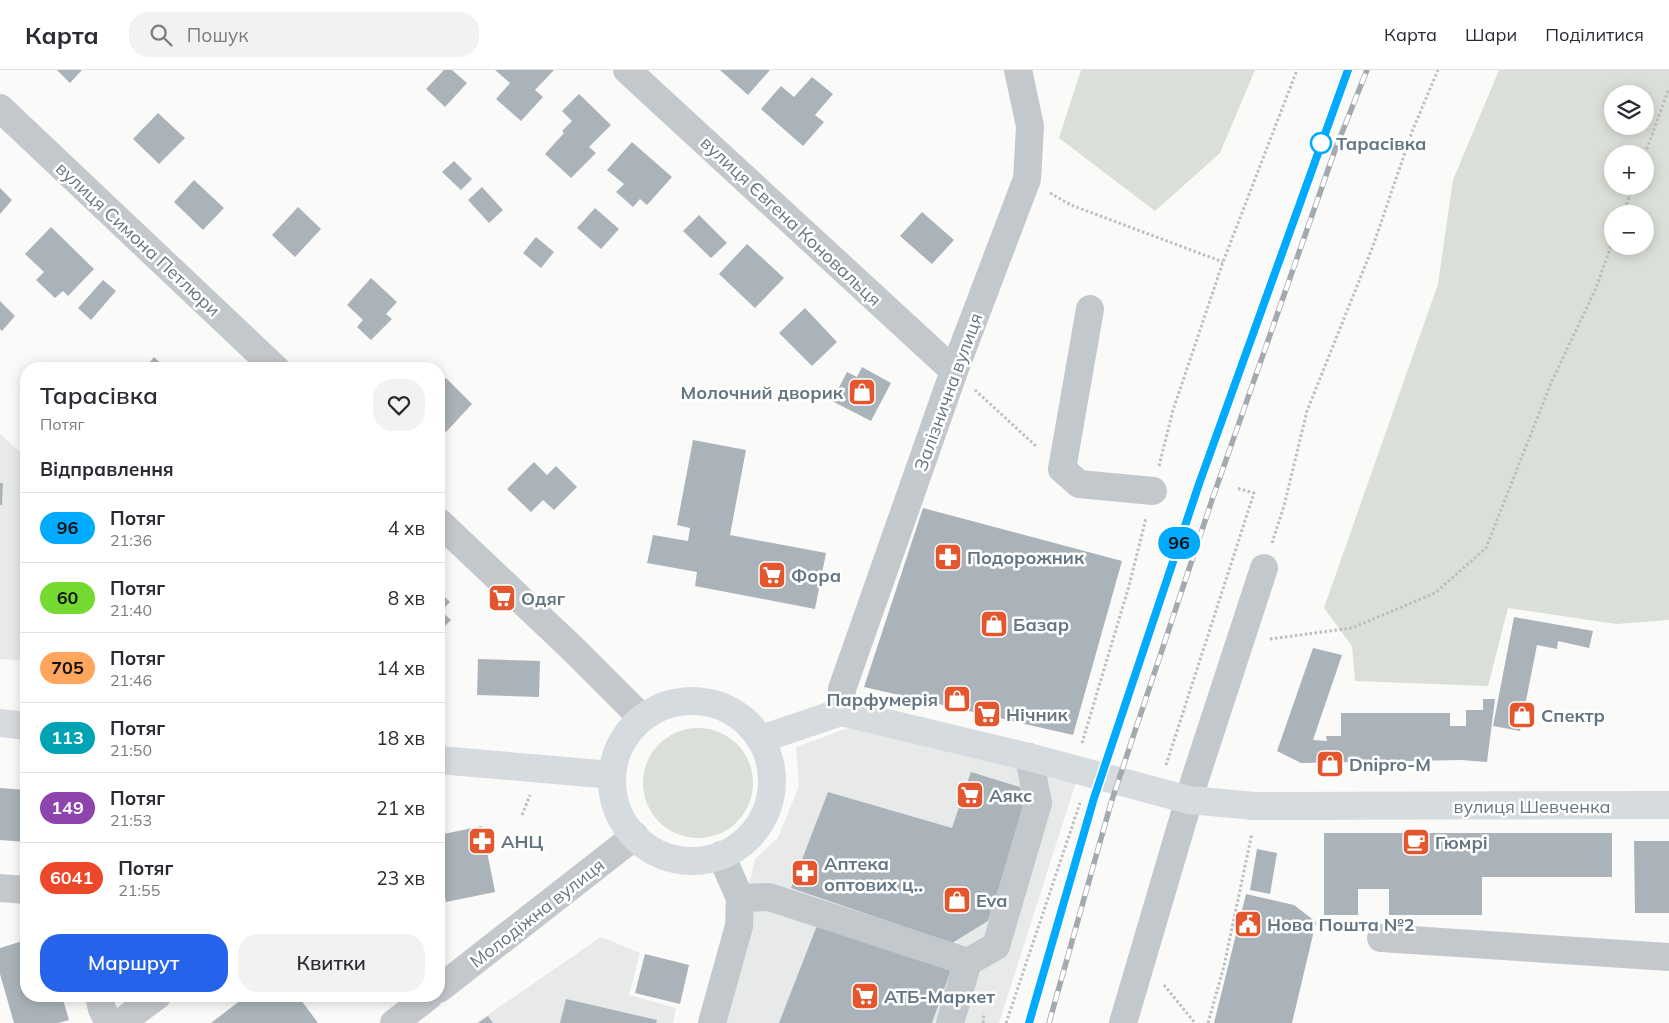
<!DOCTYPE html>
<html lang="uk">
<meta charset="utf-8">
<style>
:root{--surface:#fff;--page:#f2f2f3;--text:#2b2b33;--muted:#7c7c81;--line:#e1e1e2;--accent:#2563eb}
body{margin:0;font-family:Mulish,sans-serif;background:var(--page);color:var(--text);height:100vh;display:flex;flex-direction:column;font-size:19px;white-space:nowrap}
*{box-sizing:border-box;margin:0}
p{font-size:16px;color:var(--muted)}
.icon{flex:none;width:28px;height:28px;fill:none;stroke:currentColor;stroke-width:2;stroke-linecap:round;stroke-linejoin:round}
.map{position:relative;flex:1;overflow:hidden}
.details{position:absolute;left:20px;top:292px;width:425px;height:640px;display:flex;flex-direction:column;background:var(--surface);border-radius:20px;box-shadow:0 2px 12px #0003}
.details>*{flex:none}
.badge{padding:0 10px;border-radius:16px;font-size:18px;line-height:32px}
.buttons{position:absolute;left:1604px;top:15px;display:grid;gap:10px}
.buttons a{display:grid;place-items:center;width:50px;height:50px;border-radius:50%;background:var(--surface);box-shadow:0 2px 12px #0003;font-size:25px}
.map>.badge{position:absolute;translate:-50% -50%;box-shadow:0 0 0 2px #fff}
h2{padding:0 20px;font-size:19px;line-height:45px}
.round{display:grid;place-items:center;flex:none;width:52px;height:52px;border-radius:20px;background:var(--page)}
.overview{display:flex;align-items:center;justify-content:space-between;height:85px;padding:0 20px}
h1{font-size:24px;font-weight:600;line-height:38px}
.primary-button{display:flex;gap:10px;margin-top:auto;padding:10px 20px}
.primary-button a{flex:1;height:58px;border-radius:20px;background:var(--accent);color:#fff;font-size:20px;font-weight:600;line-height:58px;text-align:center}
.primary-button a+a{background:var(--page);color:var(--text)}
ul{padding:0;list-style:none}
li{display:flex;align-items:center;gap:15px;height:70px;padding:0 20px;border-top:1px solid var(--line)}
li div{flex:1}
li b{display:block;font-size:19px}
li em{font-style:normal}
li .badge{min-width:55px;font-weight:700;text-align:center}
header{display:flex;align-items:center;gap:30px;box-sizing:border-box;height:70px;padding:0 25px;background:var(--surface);border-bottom:1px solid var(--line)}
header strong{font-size:24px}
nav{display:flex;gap:28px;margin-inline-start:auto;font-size:18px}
.search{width:350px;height:45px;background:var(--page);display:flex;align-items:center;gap:12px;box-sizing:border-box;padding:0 18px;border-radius:20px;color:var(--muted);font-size:19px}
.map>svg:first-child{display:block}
.built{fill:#e8e9e9}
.green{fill:#dadfd7;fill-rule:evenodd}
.building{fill:#aab3b9}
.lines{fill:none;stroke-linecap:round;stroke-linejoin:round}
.path{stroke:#bbbfc2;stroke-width:3;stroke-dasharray:2.5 2.5;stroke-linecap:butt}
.minor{stroke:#c3c8cc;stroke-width:28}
.major{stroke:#d6dbdf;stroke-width:28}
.rail-casing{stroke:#a2aab0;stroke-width:5.5}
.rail{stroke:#fff;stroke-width:4;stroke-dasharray:11;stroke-linecap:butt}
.line-casing{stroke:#fff;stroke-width:11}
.line{stroke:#0af;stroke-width:8}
.stop-dot{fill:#fff;stroke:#0af;stroke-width:2.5}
.labels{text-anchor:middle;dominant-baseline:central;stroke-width:5;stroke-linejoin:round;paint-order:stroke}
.stop-label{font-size:18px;font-weight:bold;fill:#657683;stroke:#fff;text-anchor:start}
.street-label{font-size:18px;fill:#657683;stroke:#fff}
.poi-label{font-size:18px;font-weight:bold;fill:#657683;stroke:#fff;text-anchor:start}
</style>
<header>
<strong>Карта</strong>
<div class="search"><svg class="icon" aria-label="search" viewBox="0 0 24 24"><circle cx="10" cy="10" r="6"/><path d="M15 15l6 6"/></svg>Пошук</div>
<nav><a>Карта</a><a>Шари</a><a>Поділитися</a></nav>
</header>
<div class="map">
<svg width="1669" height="953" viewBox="0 0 1669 953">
<rect width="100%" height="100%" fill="#fafaf8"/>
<!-- built -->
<path class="built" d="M0 364 26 387V591L0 589Z
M856 655 1076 712 999 953H715L755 789 778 768 799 716 796 677Z
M601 867 640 883 629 925 676 938 673 953H476Z"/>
<!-- green -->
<path class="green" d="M1081 0H1255L1220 83 1155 141 1059 68Z
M1499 0H1669V550L1616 554 1508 538 1488 616 1355 611 1352 576 1324 538 1438 214 1453 110ZM1612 24H1645V56H1612ZM1612 84H1645V116H1612ZM1612 144H1645V176H1612Z
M643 713a55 55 0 1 1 110 0a55 55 0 1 1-110 0Z"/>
<!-- building -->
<path class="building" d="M57 0H82L70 13Z
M444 0H452L467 13 445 37 426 19Z
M495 0H554L535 20 543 27 521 51 496 29 510 13Z
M720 0H770L748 25Z
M812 7 833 24 815 45 824 52 803 76 761 39 781 16 794 27Z
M579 24 611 55 589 77 596 83 571 108 545 84 564 63 562 61 572 51 562 41Z
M158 43 185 68 159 94 133 69Z
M632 72 672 107 647 135 640 129 633 137 616 122 624 114 607 100Z
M454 91 472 109 461 120 442 102Z
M194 110 224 138 203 160 174 132Z
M482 117 503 140 489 153 468 130Z
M0 118 12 130 0 144Z
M298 137 321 159 295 187 272 165Z
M595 138 619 159 601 179 577 158Z
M922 142 954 170 932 194 900 166Z
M699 145 727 173 711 188 683 161Z
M51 157 94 199 68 226 63 221 55 228 36 210 44 202 25 184Z
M536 167 554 182 541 198 523 183Z
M747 174 784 208 755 238 719 204Z
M371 208 397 232 386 244 392 249 371 270 357 257 363 250 347 235Z
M103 210 116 221 91 250 78 238Z
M0 231 15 246 2 261 0 259Z
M805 238 837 272 812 296 779 263Z
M154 287 167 299H144Z
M862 297 891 313 871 351 832 331 847 302 857 307Z
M446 308 472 334 446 362 439 355V316Z
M693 370 746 380 730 465 826 483 815 539 695 516 697 502 647 493 653 465 688 471 690 458 677 455Z
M534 392 547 405 556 396 577 417 554 440 543 430 531 442 507 419Z
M0 413H3L2 435H0Z
M923 438 1122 491 1073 665 864 617Z
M439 521 450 532 441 541 451 550 439 562Z
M1514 547 1593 561 1589 578 1558 571 1557 579 1537 575 1520 661 1493 656Z
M1313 578 1342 585 1313 670 1327 671 1326 666H1341V643H1450V656H1466V640H1483V629H1495L1487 692 1461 690 1301 693 1277 681Z
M478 589 540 591 539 627 477 625Z
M971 702 1020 717 1027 735 988 851 952 873 791 818 828 722 952 758Z
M0 718 26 720V772L0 770Z
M482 756 495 822 446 832 439 800V765Z
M1324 763H1612V807H1482V845H1389V819H1358V845H1324Z
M1634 771H1669V843H1635Z
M1257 779 1277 783 1270 824 1250 820Z
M1246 824 1294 835 1316 852 1292 953H1214Z
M818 853 951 900 932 953H779Z
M26 870V926H62L69 950 58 953H14L0 904V878Z
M645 884 689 895 680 934 635 923Z
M246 926H298L318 953H211Z
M566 929 657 950 656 953H560Z
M488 946 493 953H478Z"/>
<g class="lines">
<!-- path -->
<path class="path" d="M1645 84 1669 18
M1050 123 1071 135 1223 192
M1623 144 1633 116
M975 320 1037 377
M1159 396 1173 340 1223 192 1297 0
M1272 473 1284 436 1307 341 1373 176 1413 59 1438 0
M1270 569 1352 558 1435 523 1486 478 1551 313 1596 218 1612 173
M1082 673 1129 516 1146 448
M1166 695 1254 423 1236 418
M522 745 530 725
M1164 915 1195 953
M983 953 984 943
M1006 953 1081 730
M1208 953 1224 896 1252 763"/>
<!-- minor -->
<path class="minor" d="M627 0 954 301
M0 38 276 299
M1090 239 1062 399 1079 414 1153 421
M439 452 573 579 642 648
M841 642 842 619 954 301 1027 109 1030 56 1018 0
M0 818 26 820
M740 828 769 827 968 892 950 953
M1381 868 1669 887
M968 892 996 876 1038 733 1029 687
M439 919 635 766
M99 926 102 939 109 953
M120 953 157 926
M394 953 429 926
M712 953 739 856 740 828 721 785
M1123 953 1195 709 1264 498"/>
<!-- major -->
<path class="major" d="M612 711a80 80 0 1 1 160 0a80 80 0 1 1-160 0Z
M0 653 26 656
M761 669 841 642 1029 687 1189 730 1254 736 1669 735
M439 690 612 705"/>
<!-- rail casing -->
<g class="rail-casing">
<path id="rail" d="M1029 953 1094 728 1199 414 1348 0
M1049 953 1111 733 1213 427 1335 80 1367 0"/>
</g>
<!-- rail -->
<use href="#rail" class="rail"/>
</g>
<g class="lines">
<!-- line casing -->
<g class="line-casing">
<path id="line" d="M1029 953 1094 728 1199 414 1348 0"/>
</g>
<!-- line -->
<use href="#line" class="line"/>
</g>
<!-- icons -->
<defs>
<g id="shop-square" transform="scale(1.4375)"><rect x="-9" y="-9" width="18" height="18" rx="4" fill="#e4572e" stroke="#fff"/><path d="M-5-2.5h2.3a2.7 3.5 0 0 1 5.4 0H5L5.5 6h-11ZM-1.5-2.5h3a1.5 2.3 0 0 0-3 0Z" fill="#fff"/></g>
<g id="pharmacy-square" transform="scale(1.4375)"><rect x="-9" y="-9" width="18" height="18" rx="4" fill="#e4572e" stroke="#fff"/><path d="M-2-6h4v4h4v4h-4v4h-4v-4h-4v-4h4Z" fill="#fff"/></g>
<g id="supermarket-square" transform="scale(1.4375)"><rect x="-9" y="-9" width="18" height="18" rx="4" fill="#e4572e" stroke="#fff"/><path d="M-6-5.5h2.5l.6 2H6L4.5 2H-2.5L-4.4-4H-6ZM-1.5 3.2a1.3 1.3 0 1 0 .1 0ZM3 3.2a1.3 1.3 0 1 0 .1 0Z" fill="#fff"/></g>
<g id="cafe-square" transform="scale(1.4375)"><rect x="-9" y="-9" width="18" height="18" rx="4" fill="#e4572e" stroke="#fff"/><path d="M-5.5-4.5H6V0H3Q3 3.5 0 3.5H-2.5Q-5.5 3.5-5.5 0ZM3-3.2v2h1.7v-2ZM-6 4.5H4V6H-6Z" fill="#fff"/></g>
<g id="civic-square" transform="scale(1.4375)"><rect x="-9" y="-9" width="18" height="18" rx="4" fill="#e4572e" stroke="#fff"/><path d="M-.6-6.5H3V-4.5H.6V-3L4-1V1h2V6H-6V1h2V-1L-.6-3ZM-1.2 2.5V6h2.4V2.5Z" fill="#fff"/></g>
</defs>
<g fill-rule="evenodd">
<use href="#shop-square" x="862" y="322"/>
<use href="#pharmacy-square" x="948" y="487"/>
<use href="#supermarket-square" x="772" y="505"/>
<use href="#supermarket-square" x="502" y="528"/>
<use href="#shop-square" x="994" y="554"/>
<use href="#shop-square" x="957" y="629"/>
<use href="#supermarket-square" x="987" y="644"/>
<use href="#shop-square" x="1522" y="645"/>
<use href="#shop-square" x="1330" y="694"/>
<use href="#supermarket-square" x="970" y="725"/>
<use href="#pharmacy-square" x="482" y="771"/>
<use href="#cafe-square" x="1416" y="772"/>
<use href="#pharmacy-square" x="805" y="803"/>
<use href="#shop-square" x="957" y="830"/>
<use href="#civic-square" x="1248" y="854"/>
<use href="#supermarket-square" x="865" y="926"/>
</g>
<!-- markers -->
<circle class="stop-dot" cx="1321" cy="73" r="10"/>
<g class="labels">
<!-- stop labels -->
<g class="stop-label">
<text x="1336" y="73">Тарасівка</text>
</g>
<!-- street labels -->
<g class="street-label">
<text transform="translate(791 151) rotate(43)">вулиця Євгена Коновальця</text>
<text transform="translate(138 169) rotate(43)">вулиця Симона Петлюри</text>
<text transform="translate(948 322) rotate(-70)">Залізнична вулиця</text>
<text x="1532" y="736">вулиця Шевченка</text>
<text transform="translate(537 843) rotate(-38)">Молодіжна вулиця</text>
</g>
<!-- poi labels -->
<g class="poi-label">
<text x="843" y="322" text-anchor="end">Молочний дворик</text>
<text x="967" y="487">Подорожник</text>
<text x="791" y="505">Фора</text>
<text x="521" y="528">Одяг</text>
<text x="1013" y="554">Базар</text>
<text x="938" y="629" text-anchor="end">Парфумерія</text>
<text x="1006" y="644">Нічник</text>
<text x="1541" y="645">Спектр</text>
<text x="1349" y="694">Dnipro-M</text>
<text x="989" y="725">Аякс</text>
<text x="501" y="771">АНЦ</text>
<text x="1435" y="772">Гюмрі</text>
<text x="824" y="793">Аптека<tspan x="824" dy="21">оптових ц‥</tspan></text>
<text x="976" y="830">Eva</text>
<text x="1267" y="854">Нова Пошта №2</text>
<text x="884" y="926">АТБ-Маркет</text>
</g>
</g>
</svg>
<div class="buttons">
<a><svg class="icon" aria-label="layers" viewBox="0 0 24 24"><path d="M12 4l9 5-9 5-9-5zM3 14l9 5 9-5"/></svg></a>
<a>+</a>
<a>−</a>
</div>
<b class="badge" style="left:1179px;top:473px;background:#0af;color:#111">96</b>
<section class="details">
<div class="overview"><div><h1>Тарасівка</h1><p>Потяг</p></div><a class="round"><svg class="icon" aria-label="heart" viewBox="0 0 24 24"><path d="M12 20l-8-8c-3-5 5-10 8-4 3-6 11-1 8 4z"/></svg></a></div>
<h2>Відправлення</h2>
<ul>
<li><span class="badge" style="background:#0af;color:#111">96</span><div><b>Потяг</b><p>21:36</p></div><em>4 хв</em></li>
<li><span class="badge" style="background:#74d930;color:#111">60</span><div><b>Потяг</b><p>21:40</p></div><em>8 хв</em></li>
<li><span class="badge" style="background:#ffa55c;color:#111">705</span><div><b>Потяг</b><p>21:46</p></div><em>14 хв</em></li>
<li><span class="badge" style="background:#00a3b4;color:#fff">113</span><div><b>Потяг</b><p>21:50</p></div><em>18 хв</em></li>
<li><span class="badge" style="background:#8e44ad;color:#fff">149</span><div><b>Потяг</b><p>21:53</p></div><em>21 хв</em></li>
<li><span class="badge" style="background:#ee482b;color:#fff">6041</span><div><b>Потяг</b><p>21:55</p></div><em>23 хв</em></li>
</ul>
<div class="primary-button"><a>Маршрут</a><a>Квитки</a></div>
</section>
</div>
